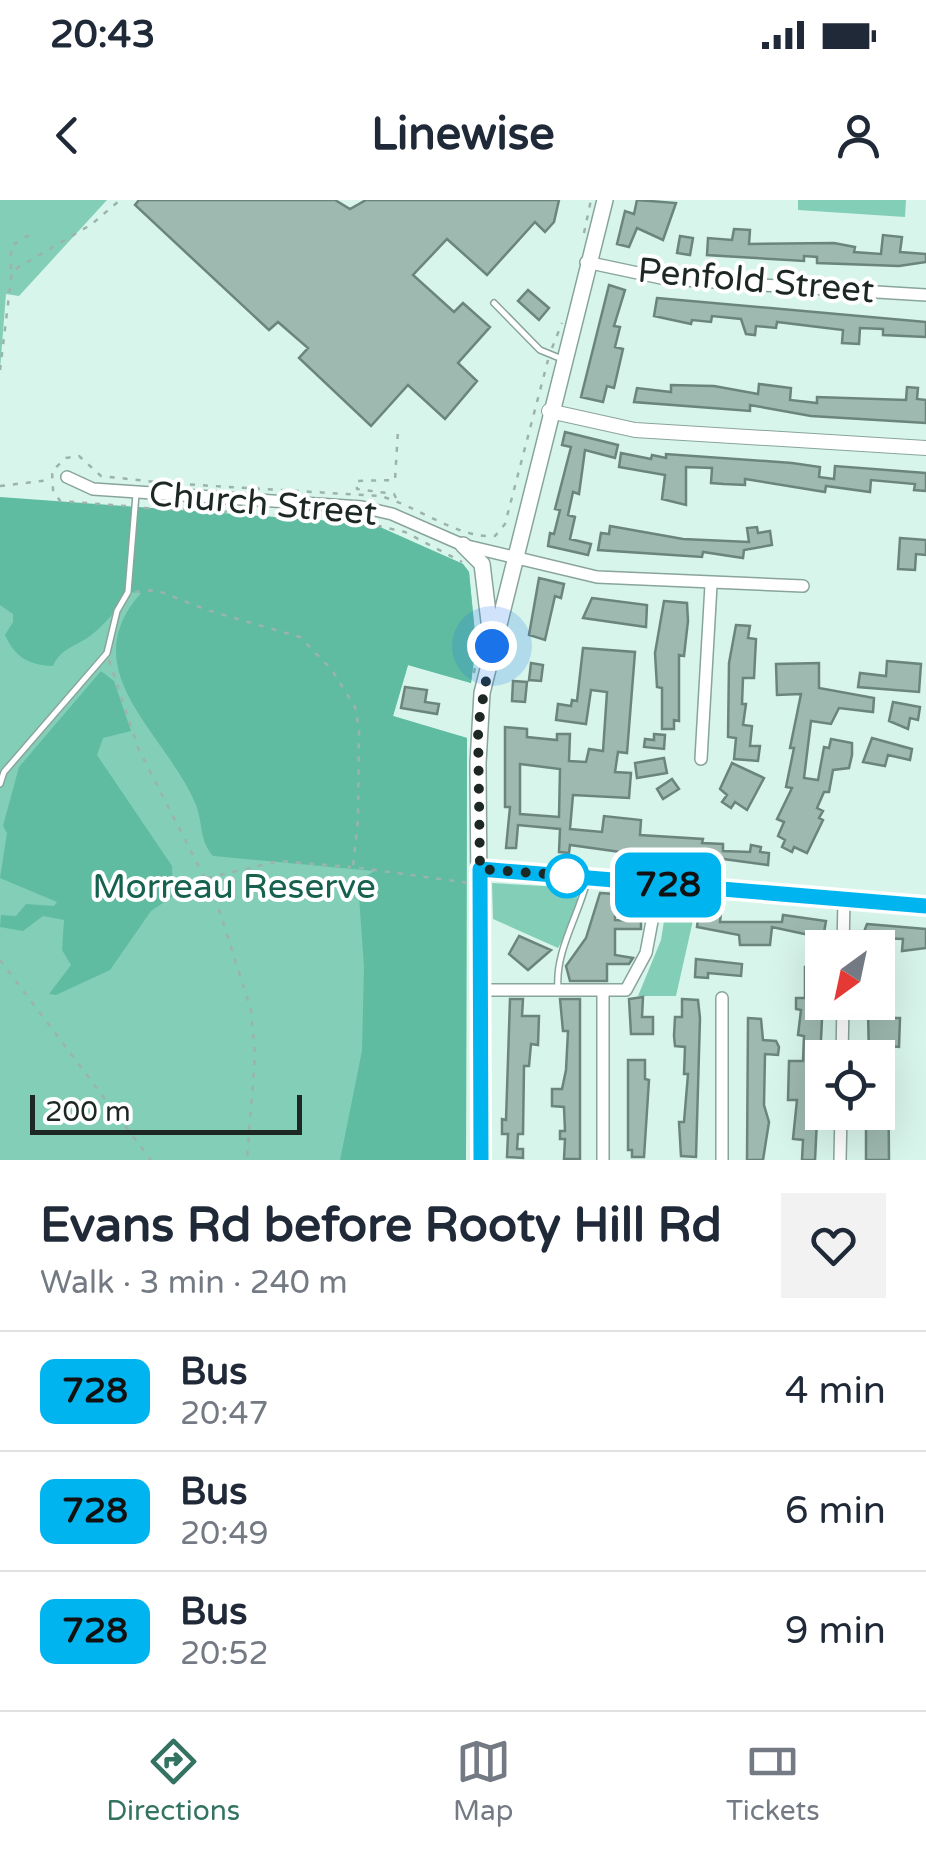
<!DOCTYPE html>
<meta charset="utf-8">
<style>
:root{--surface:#fff;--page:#f2f2f3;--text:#1f2937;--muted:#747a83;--line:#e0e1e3;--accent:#347361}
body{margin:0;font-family:"Varela Round",sans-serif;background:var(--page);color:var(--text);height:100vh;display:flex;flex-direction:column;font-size:38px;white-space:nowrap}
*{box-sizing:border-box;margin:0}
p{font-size:32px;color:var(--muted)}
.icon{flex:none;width:55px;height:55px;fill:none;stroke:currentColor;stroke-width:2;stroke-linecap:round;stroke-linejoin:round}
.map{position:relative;height:960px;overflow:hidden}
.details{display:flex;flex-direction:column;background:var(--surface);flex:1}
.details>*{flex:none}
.badge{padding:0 20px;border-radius:15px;font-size:35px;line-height:65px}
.needle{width:65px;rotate:213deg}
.fabs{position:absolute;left:805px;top:730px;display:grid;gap:20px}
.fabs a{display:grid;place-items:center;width:90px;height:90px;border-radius:0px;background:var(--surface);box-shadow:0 10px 40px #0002;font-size:50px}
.scale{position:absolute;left:30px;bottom:25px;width:272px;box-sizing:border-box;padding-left:10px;border:5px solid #1d2824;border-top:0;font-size:28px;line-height:35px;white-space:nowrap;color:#1d2824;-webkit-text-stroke:8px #fff;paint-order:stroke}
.you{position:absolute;width:50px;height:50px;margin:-25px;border:8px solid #fff;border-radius:50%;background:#1a73e8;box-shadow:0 0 0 15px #1a73e833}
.map>.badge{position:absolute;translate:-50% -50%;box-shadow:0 0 0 5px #fff}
.round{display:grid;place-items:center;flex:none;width:105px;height:105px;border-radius:0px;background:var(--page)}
.summary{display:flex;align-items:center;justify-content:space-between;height:170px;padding:0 40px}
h1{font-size:48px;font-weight:700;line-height:75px}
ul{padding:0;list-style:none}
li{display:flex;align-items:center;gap:30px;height:120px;padding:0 40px;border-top:2px solid var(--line)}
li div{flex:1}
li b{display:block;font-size:38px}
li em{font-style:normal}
li .badge{min-width:110px;font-weight:700;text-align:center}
.status{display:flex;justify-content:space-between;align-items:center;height:70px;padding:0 50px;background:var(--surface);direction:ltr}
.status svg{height:28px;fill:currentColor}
header{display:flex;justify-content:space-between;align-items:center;height:130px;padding:0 40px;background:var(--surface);font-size:45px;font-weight:700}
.tab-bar{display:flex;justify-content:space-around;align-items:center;height:140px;border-top:2px solid var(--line);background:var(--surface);font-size:28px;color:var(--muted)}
.tab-bar a{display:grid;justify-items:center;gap:5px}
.tab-bar .current{color:var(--accent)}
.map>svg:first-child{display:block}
.green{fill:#83ceb7}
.forest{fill:#5fbca1}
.building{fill:#9eb9b0;stroke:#6b857c;stroke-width:2.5;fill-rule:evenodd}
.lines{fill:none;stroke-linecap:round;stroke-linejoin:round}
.service-casing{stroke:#89a49b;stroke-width:8}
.minor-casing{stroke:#89a49b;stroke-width:14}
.tertiary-casing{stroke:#89a49b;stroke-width:16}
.secondary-casing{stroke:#89a49b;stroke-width:18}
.path{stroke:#9cb3ab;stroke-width:2.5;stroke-dasharray:5 8;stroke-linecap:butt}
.service{stroke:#fff;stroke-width:5}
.minor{stroke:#fff;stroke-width:11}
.tertiary{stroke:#fff;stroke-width:14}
.secondary{stroke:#fff;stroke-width:15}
.line-casing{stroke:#fff;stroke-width:22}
.line{stroke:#00b5ef;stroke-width:15}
.walk{stroke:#1d2824;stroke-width:10;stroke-dasharray:0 18}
.stop-dot{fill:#fff;stroke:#00b5ef;stroke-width:5}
.labels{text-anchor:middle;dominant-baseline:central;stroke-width:8;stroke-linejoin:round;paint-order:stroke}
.street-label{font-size:35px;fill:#1d2824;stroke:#fff}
.park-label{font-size:35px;fill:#17614f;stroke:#fff}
</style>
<div class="status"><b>20:43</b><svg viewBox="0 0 49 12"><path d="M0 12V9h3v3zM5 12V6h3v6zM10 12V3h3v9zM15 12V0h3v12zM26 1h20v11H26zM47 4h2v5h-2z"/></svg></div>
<header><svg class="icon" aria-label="back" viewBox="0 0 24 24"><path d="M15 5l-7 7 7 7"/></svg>Linewise<svg class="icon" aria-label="person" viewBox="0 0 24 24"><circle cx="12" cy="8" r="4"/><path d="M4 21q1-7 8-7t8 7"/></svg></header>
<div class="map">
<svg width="926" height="960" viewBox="0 0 926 960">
<rect width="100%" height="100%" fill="#d8f5eb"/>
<!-- green -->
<path class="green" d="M0 0H107L19 96 6 94 0 170Z
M798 0H906L905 17 798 10Z
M0 298 373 324 463 364 469 372 476 444 471 483 408 465 393 516 467 538 466 960H0Z
M492 683 579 688 574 719 558 748 493 719Z
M668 696 698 698 676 796H638L661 740Z"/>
<!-- forest -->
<path class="forest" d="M0 297 373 324 463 364 469 372 476 444 471 483 408 465 393 516 467 538 466 960H340L362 851 364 767 358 682 374 671 213 656C199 640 203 623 196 605 167 534 71 471 141 393L128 392C118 408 106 424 90 436 75 447 61 448 53 466 28 465 15 457 5 435L13 422V414L0 405Z
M101 471 114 481 131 531 103 538 97 555 172 666 173 696 151 711 110 770 56 795 49 794 71 765 62 750 64 720 43 716 23 731 0 727 1 715 16 716 26 704 54 706 57 702 0 678 7 633 3 626 19 567Z"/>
<!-- building -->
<path class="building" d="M139 0H335L350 9 366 0H559L554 22 545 32 535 22 487 75 447 39 413 75 454 112 463 103 490 127 458 163 477 181 445 219 408 185 371 226 299 158 308 148 278 122 269 130 135 5Z
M637 0 676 3 663 40 637 28 629 47 617 44 625 11 634 14Z
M734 29 750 30 749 44 834 43 855 47 854 52 881 54 883 35 902 37 900 52 926 54V62L899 66 817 63V57L804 56V61L707 55 708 38 732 40Z
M680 36 693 38 690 55 677 53Z
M609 85 625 90 614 126 620 127 615 147 623 149 614 188 607 186 603 202 581 197Z
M528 90 549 108 539 120 518 101Z
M657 98 926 122V137L883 135V129L860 128 859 144 842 143 843 130 777 122 776 128 756 126 755 135 746 134 741 119 712 116 711 122 692 120 691 124 654 116Z
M759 184 791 188 790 200 817 203V197L906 200 907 187 918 188 917 199 926 200V223L811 216 750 205V211L634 202 637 188 671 192V185L714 186 758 194Z
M565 232 618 245 615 258 585 250 579 294 573 292 568 315 575 317 570 339 591 344 588 355 548 346 550 333 554 334 560 310 555 309 571 247 562 245Z
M621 253 651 259 652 255 666 258V254L792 263 820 267 819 277 834 279 835 266 926 273V291L914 290 915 284 871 280 870 292 826 286 825 292 745 279V285L724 284 711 283 712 268 686 267V305L662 299 665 275 619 267Z
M610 326 683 339 749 342 747 328 757 327 758 333 770 331 772 345 744 350 743 358 703 352 702 357 598 350 601 333 609 334Z
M900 338 926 340V355L916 354 915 370 898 369Z
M539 378 564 384 561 398 555 396 545 440 529 435Z
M592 398 647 405 646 427 583 418Z
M664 401 687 403 688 421 684 456 679 455V521L674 520V529H662V488L657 487 655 453Z
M736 425 750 426 748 438 756 439 754 478H743L742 504H746L743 525 752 526 750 546H760L758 561 734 559 736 538 728 537 729 463Z
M583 448 635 452 627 553 618 552 615 572 631 573 629 598 573 595 570 629 602 632 604 616 641 620 640 635 703 639 702 643 723 644V651L750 652 751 645 761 647 760 652 769 653 768 665 701 656V662L685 661 570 645 569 653 559 652 560 629 518 625 516 648H506L510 607H505V527L527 529V537L557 540V534H570L569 561 586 562 589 549 603 551 607 492 591 490 586 524 556 520 558 504 571 506 572 500 577 501ZM520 564 560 569 559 617 520 614Z
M887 461 921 464 919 492 858 487 860 473 886 476Z
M531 463 543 465 541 481 529 480Z
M819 463V488L874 498 873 512 839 508 831 524 811 521 804 578 818 580 824 547 829 548 831 539 852 543V555L849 568 833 570 829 592H824L817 608 823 611 819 618 823 620 807 653 794 647 792 652 782 647 785 640 778 636 784 622 777 619 792 588 786 587 794 548H790L801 494 777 495 776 464Z
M513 481 527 482 525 502 512 501Z
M405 487 427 490 425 502 439 504 437 514 401 508Z
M893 502 920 507 918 520 910 518 908 529 889 521Z
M654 534 665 535 664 549 644 547 645 539 654 540Z
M872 538 912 549 910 560 888 555 885 566 863 562Z
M664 558 667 573 637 578 635 563Z
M732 563 764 578 747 610 735 602 731 608 722 602 727 595 720 589Z
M672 579 679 589 663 599 657 589Z
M600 693 647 696 646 705 615 704V720L641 721V729H615V755L633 758 629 764H607V781H570L566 766 586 738Z
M699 710 721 713 720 722H782L783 715 826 721 823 738 772 727 770 745H740L739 735 697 727Z
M867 724 926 729V748L902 751 903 739 879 738 878 748H867V742H860Z
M519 736 551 750 528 770 509 754Z
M696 759 742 764 741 776 708 773V778L695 777Z
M805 767 819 768 822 819 815 960H802L803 940 793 939 797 900H788L789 861H803L804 836 798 835 801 810 796 809V798H805Z
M878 776H886L887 818H900L899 847 888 846 889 960H866V912H878V858H869L868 810V802H878Z
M643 797 642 817H653V834H631L629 799Z
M510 799H523L522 816H539L538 845 531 844 529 866H524L523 934H518L517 949H523V958L507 957 508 934H502V919L506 920Z
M560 799H580V959H564L565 939H560V931H565L564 907 552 906V889H562L566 870 568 831H563Z
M682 799 698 800 700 818 696 957 681 956 679 922H684L688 874H684L685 847 675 846 674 836 675 817H682Z
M748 818 761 819 763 840 776 841 779 847 778 855 765 854 764 905 769 922 763 960H747Z
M628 860H645V879L649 880 644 957H632V950H628Z"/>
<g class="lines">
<!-- service casing -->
<g class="service-casing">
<path id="service" d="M494 103 540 150 562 159
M0 584 4 572 107 453 117 411 128 392 136 294
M558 789C555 751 578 717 587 681"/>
</g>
<!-- minor casing -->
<g class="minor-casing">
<path id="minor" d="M586 62 666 79 926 95
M67 277 93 289 362 307 392 314 463 345 597 377 803 386
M701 559 711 385
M843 748 844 700
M481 790H626L646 753 659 684
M722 798V960
M842 858 843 802
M603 960V792
M840 960 841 912"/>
</g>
<!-- tertiary casing -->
<g class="tertiary-casing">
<path id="tertiary" d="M549 211 635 230 926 248
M480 669 926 706"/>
</g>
<!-- secondary casing -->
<g class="secondary-casing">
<path id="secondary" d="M463 345 482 364 491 438
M481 960 478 563 482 493 605 0"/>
</g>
<!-- path -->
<path class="path" d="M584 33 591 0
M11 69V46L34 32
M552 148 562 123
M0 170 12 71 92 24 120 0
M164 283 380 296C416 305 458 339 495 336L505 324 548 160
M0 286 50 280
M396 298 394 294 357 289 356 281 395 280 398 230
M126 306 60 301 53 290 52 271 66 258 79 256 101 276 156 282
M144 308 338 317 405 332 462 362
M135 392 156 390 207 410 300 437 332 470 355 507 359 529 358 619 353 667 469 683
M109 460 138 548 216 700 251 810 255 855 247 960
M474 473 479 442
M207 678 279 661 351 667
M0 760 151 960"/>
<!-- service -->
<use href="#service" class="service"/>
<!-- minor -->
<use href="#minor" class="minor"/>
<!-- tertiary -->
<use href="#tertiary" class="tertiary"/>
<!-- secondary -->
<use href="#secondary" class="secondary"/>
</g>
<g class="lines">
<!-- line casing -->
<g class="line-casing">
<path id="line" d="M481 960 480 669 926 706"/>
</g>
<!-- line -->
<use href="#line" class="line"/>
<!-- walk -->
<path class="walk" d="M492 446 478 527 480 669 572 676H567"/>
</g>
<!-- markers -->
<circle class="stop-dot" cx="567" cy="676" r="20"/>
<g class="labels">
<!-- street labels -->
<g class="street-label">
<text transform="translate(756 81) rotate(5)">Penfold Street</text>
<text transform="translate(263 304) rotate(5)">Church Street</text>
</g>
<!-- park labels -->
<g class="park-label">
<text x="234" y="687">Morreau Reserve</text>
</g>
</g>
</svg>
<div class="fabs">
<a><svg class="needle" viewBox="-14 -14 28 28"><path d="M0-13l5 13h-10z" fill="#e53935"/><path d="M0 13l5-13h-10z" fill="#747a83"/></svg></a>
<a><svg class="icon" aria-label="locate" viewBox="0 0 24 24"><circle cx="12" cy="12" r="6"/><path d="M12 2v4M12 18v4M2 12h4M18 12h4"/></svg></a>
</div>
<div class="scale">200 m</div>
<div class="you" style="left:492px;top:446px"></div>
<b class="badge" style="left:668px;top:685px;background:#00b5ef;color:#111">728</b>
</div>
<section class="details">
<div class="summary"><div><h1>Evans Rd before Rooty Hill Rd</h1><p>Walk · 3 min · 240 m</p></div><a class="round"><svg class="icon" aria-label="heart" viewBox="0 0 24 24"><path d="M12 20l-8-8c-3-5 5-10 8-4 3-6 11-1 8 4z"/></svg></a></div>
<ul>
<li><span class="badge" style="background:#00b5ef;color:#111">728</span><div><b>Bus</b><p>20:47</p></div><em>4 min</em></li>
<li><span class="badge" style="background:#00b5ef;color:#111">728</span><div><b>Bus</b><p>20:49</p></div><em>6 min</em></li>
<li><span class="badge" style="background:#00b5ef;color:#111">728</span><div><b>Bus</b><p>20:52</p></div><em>9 min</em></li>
</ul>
</section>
<nav class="tab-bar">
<a class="current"><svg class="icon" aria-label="directions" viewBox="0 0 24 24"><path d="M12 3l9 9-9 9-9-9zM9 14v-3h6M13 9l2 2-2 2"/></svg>Directions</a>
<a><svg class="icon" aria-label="map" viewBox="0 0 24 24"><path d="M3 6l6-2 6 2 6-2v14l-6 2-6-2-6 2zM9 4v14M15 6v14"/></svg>Map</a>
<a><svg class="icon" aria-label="tickets" viewBox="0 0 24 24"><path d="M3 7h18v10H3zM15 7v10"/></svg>Tickets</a>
</nav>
